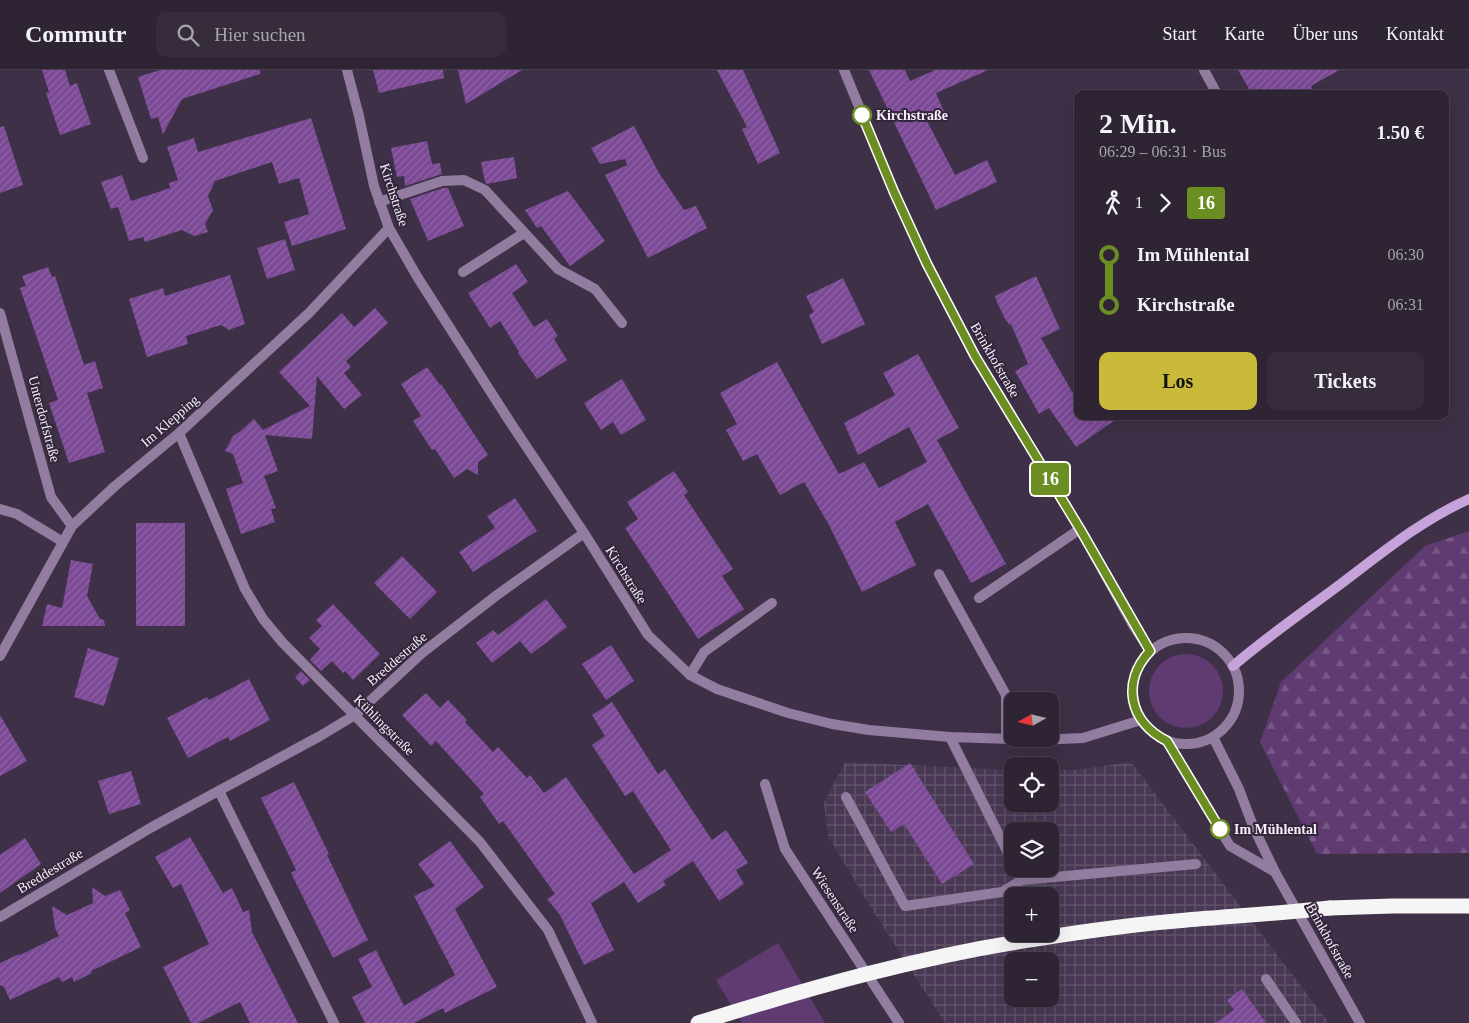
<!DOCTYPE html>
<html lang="de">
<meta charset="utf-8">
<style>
:root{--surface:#2e2434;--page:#362c3c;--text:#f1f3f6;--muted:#a7a4ac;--line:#49414f;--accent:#c9ba3a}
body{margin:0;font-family:Georgia,serif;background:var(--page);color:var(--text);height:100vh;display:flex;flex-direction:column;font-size:19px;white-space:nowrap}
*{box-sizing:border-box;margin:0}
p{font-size:16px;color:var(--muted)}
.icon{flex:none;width:28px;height:28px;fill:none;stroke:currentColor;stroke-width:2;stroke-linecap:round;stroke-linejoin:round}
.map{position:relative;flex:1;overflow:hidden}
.panel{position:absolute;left:1074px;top:20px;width:375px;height:330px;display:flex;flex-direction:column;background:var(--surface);border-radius:10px;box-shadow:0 5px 20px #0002,0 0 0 1px var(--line)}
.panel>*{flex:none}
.badge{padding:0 10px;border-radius:4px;font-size:18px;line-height:32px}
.needle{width:32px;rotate:262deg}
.controls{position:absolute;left:1004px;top:622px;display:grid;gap:10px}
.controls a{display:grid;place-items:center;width:55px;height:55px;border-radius:10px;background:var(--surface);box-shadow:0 5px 20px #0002,0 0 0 1px var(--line);font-size:25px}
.map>.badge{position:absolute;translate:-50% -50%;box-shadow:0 0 0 2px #fff}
.legs{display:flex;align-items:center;gap:8px;height:55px;padding:0 25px;font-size:16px}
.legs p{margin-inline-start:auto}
.overview{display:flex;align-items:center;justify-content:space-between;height:85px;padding:0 25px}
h1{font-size:28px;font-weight:800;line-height:38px}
.primary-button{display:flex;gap:10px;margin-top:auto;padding:10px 25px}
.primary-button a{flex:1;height:58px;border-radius:10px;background:var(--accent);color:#111;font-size:20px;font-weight:800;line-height:58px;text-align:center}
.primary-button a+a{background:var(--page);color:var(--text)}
ul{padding:0 25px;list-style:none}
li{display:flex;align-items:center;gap:18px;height:50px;font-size:19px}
li i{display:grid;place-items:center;width:8px;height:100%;margin:0 6px;background:currentColor}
li i::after{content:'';width:12px;height:12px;margin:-6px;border:4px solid;border-radius:50%;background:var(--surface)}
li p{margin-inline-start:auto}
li:first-child i{background:linear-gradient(#0000 50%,currentColor 0)}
li:last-child i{background:linear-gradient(currentColor 50%,#0000 0)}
header{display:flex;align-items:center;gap:30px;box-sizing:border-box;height:70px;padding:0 25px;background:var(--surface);border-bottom:1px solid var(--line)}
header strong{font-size:24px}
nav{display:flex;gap:28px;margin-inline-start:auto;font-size:18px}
.search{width:350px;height:45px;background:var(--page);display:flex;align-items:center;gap:12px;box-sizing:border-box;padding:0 18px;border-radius:10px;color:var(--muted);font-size:19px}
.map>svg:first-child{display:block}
.industrial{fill:url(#industrial-grid);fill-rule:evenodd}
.green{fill:#5f3b72}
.forest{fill:url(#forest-firs)}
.building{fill:url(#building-hatch)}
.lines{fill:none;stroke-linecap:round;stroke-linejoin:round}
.lane{stroke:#927c9f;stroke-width:10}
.street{stroke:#927c9f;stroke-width:10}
.secondary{stroke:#c6a3db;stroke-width:10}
.highway{stroke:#f5f5f5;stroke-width:15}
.highway-bridge{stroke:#f5f5f5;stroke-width:15}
.line-1-casing{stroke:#fff;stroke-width:11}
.line-1{stroke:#6b8e23;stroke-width:8}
.stop-1-dot{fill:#fff;stroke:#6b8e23;stroke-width:2.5}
.labels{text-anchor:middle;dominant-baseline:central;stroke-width:4;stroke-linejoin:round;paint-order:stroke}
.stop-label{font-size:14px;font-weight:bold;fill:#f7eefc;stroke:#33263b;text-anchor:start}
.street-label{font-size:14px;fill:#f7eefc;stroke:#33263b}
</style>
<header>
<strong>Commutr</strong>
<div class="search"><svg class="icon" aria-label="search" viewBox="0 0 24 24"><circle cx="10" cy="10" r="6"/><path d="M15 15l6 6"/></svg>Hier suchen</div>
<nav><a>Start</a><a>Karte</a><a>Über uns</a><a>Kontakt</a></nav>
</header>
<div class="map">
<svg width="1469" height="953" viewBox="0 0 1469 953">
<defs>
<pattern id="industrial-grid" width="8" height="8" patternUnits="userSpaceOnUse" patternTransform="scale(1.25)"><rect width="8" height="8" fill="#493853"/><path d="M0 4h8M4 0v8" fill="none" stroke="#64556d"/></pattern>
<pattern id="forest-firs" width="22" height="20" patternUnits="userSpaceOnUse" patternTransform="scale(1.25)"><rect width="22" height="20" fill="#5f3b72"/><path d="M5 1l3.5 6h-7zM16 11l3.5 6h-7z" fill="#775887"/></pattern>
<pattern id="building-hatch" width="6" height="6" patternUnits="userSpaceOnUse" patternTransform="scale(1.25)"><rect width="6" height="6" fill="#7b4995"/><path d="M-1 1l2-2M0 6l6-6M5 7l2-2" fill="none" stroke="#8e64a5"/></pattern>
</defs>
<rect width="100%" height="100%" fill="#3e3046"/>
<!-- industrial -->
<path class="industrial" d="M845 692 1012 700V734H1050V700H1076L1131 692 1329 953H945L873 841 828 766 824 733ZM1012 761H1050V799H1012ZM1012 826H1050V864H1012ZM1012 891H1050V929H1012Z"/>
<!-- green -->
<path class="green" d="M1149 621a37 37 0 1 1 74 0a37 37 0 1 1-74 0Z
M778 873 825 953H742L716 910Z"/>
<!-- forest -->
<path class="forest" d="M1469 461V783L1317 784 1260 672 1281 612 1425 476Z"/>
<!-- building -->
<path class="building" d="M42 0H65L70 16 77 13 91 54 60 65 46 23 49 22Z
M160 0H260V4L182 29 163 64 158 47 151 49 138 7Z
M373 0H443L444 8 379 23Z
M458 0H522L466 34Z
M717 0H743L780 83 758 94 742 59 747 57Z
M869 0H905L910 11 935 0H988L936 23 945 44 927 51 955 105 987 90 997 112 936 140Z
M1238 0H1339L1311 16 1314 24H1252Z
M311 48 346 159 292 176 284 152 309 144 299 108 279 114 272 92 215 111 208 126 213 140 205 154 208 162 194 166 182 160 145 172 143 167 129 171 118 137 111 139 101 112 122 105 131 131 170 118 169 113 178 110 167 77 194 68 198 82Z
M4 56 23 115 0 123V57Z
M634 56 659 103 684 140 696 136 707 158 648 188 605 105 627 95 625 89 600 94 591 78Z
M427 71 432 94 440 93 442 104 405 116 404 106 397 107 391 78Z
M514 87 517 108 487 114 485 112 481 92Z
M443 118H448L464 156 428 171 410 129Z
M568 121 605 171 570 196 541 156 537 158 525 140Z
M285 169 295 200 267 209 257 178Z
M516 194 528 212 512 223 534 257 547 249 558 266 554 269 567 290 537 309 518 283 519 282 500 251 490 258 468 223Z
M48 197 52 207 55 206 84 295 95 291 103 318 87 323 105 382 69 393 49 333 58 330 20 218 26 216 22 206Z
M230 205 245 254 229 260 221 255 186 266 188 274 147 287 129 229 163 218 165 226Z
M1036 206 1060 259 1041 268 1078 332V346H1121L1076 377 1049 338 1039 344 1015 301 1028 294 1011 254 1009 255 1007 251H1006L996 230 995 226Z
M843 208 865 254 822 274 809 245 814 242 806 226Z
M375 238 388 253 346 291 351 297 344 303 362 325 344 339 317 306 312 369 265 365 278 401 264 406 276 438 271 439 275 452 241 464 226 419 243 413 233 384 225 381 233 366 238 363 254 349 263 360 310 336 279 302 342 243 354 257Z
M918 284 959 358 937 370 1006 494 971 513 928 434 895 452 916 495 862 522 829 455 804 412 780 425 757 384 743 391 726 360 737 354 720 323 777 292 839 404 864 392 879 418 927 392 909 357 858 385 844 353 895 325 883 303Z
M427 297 440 315 441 314 488 385 478 392V405L467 399 454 408 435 379 432 380 413 351 421 346 401 314Z
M622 309 646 350 621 365 613 352 601 360 584 333Z
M674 401 688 422 684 425 733 499 722 506 744 539 698 569 625 458 638 449 627 432Z
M515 428 537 461 473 502 459 482 495 458 487 446Z
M136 453H185V556H136Z
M402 486 437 522 410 549 374 513Z
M71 490 93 494 87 526 100 549 104 550 105 556H42L47 534 62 538Z
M546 529 567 557 531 584 520 571 492 593 476 573 493 560 498 565Z
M333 534 380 584 353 610 345 601 343 603 332 591 321 601 310 590 320 579 309 568 322 556 316 550Z
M611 575 634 611 606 630 582 594Z
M88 578 119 588 104 636 74 627Z
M301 601 310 610 303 616 295 607Z
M249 609 270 650 230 671 228 667 188 688 167 648 207 627 209 630Z
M426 623 440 638 448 630 467 650 465 652 493 682 498 677 527 708 530 705 544 723 566 707 634 804 671 780 633 721 625 726 592 675 605 666 592 645 612 632 658 704 665 699 712 770 726 760 748 793 736 800 744 814 719 831 693 791 663 811 666 815 638 833 624 812 591 833 614 880 584 895 560 845 547 829 555 824 503 751 499 754 480 727 484 724 436 671 431 676 402 645Z
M0 645 27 691 0 706Z
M910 693 974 794 942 814 904 754 891 762 865 722Z
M131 701 141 734 109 744 98 711Z
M294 712 329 784 327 785 368 870 333 888 291 803 296 800 261 728Z
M190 767 223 823 232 818 243 842 249 840 252 862 298 953H250L240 932 198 953H191L163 897 209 874 181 814 173 818 155 787Z
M25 768 41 794 0 823V785Z
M450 771 484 817 455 839 497 917 445 943 443 938 414 953H365L352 927 372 917 358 889 376 880 404 936 455 905 414 826 435 816 418 794Z
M92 817 105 826 120 820 130 840 125 843 141 877 91 901 92 903 74 912 72 907 62 912 59 907 10 930 4 917 0 915V893L19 884 20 885 59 866 55 858 52 836 67 845 93 833Z
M1242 919 1266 953H1215L1234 940 1227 930Z"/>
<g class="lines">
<!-- lane -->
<path class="lane" d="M109 0 143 88
M379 132 442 111 464 110 485 120 558 199 595 219 622 253
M463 202 524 163
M0 439 17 444 63 472
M939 504 1006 625V669
M979 528 1080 459
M690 605 704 582 772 533
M950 667 1012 791
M1167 671 1230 776 1275 802
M846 727 905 836 1002 822 1022 810
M1016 799 1022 810 1196 794
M1266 909 1296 953"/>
<!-- street -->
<path class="street" d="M347 0 359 46 374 116 389 158 418 208 510 352 584 463 648 565 690 605 717 619 788 643 832 654 869 660 950 667 1039 670 1083 668 1141 650
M844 0 894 122 927 194 975 287 1080 459 1133 555 1150 581
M1204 0 1217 24
M0 243 51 427 72 456
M179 363 245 519 263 549 283 573 480 772 548 860 592 953
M1133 621a53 53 0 1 1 106 0a53 53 0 1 1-106 0Z
M0 586 72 456 115 416 179 363 309 243 389 158
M1213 667 1239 719 1253 756 1275 802 1360 953
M765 714 785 779 899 953
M219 721 334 953
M0 847 152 757 320 666 355 645 422 583 497 525 584 463"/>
<!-- secondary -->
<path class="secondary" d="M1233 596C1268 566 1306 540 1342 513 1383 482 1422 450 1469 429"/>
<!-- highway -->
<path class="highway" d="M1330 838 1393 836H1469"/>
<!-- highway-bridge -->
<path class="highway-bridge" d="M698 953C809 918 921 886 1036 869 1086 861 1137 854 1187 850 1235 846 1283 843 1330 838"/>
</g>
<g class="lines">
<!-- line-1 casing -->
<g class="line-1-casing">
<path id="line-1" d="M862 45 894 122 927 194 975 286 1080 459 1150 581C1121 612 1129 652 1167 671L1220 759"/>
</g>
<!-- line-1 -->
<use href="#line-1" class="line-1"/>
</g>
<!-- markers -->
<g class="stop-1-dot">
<circle cx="862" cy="45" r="9"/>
<circle cx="1220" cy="759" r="9"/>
</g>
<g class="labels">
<!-- stop labels -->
<g class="stop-label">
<text x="876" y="45">Kirchstraße</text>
<text x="1234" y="759">Im Mühlental</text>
</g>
<!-- street labels -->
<g class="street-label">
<text transform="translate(394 125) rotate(72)">Kirchstraße</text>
<text transform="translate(995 290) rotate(60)">Brinkhofstraße</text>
<text transform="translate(44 349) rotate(75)">Unterdorfstraße</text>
<text transform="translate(170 351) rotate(-41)">Im Klepping</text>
<text transform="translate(626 505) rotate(58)">Kirchstraße</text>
<text transform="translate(397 589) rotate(-41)">Breddestraße</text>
<text transform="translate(384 655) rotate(45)">Kühlingstraße</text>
<text transform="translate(50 801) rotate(-31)">Breddestraße</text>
<text transform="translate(835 830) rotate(57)">Wiesenstraße</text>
<text transform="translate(1330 871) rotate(61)">Brinkhofstraße</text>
</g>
</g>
</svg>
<div class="controls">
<a><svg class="needle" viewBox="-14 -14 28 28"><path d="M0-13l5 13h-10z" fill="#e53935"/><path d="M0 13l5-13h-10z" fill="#a7a4ac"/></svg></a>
<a><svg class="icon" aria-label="locate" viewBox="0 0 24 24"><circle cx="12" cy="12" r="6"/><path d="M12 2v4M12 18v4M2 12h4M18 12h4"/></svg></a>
<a><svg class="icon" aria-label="layers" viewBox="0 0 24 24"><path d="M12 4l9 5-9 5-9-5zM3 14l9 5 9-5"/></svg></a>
<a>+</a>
<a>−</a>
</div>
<b class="badge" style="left:1050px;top:409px;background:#6b8e23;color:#fff">16</b>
<section class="panel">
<div class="overview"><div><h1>2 Min.</h1><p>06:29 – 06:31 · Bus</p></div><b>1.50 €</b></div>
<div class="legs"><svg class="icon" aria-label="walk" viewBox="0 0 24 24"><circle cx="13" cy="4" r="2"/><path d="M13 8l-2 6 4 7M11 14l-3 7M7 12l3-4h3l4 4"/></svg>1<svg class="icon" aria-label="forward" viewBox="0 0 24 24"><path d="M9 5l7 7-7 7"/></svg><b class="badge" style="background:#6b8e23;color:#fff">16</b></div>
<ul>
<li><i style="color:#6b8e23"></i><b>Im Mühlental</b><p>06:30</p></li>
<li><i style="color:#6b8e23"></i><b>Kirchstraße</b><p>06:31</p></li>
</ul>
<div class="primary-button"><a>Los</a><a>Tickets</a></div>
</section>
</div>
